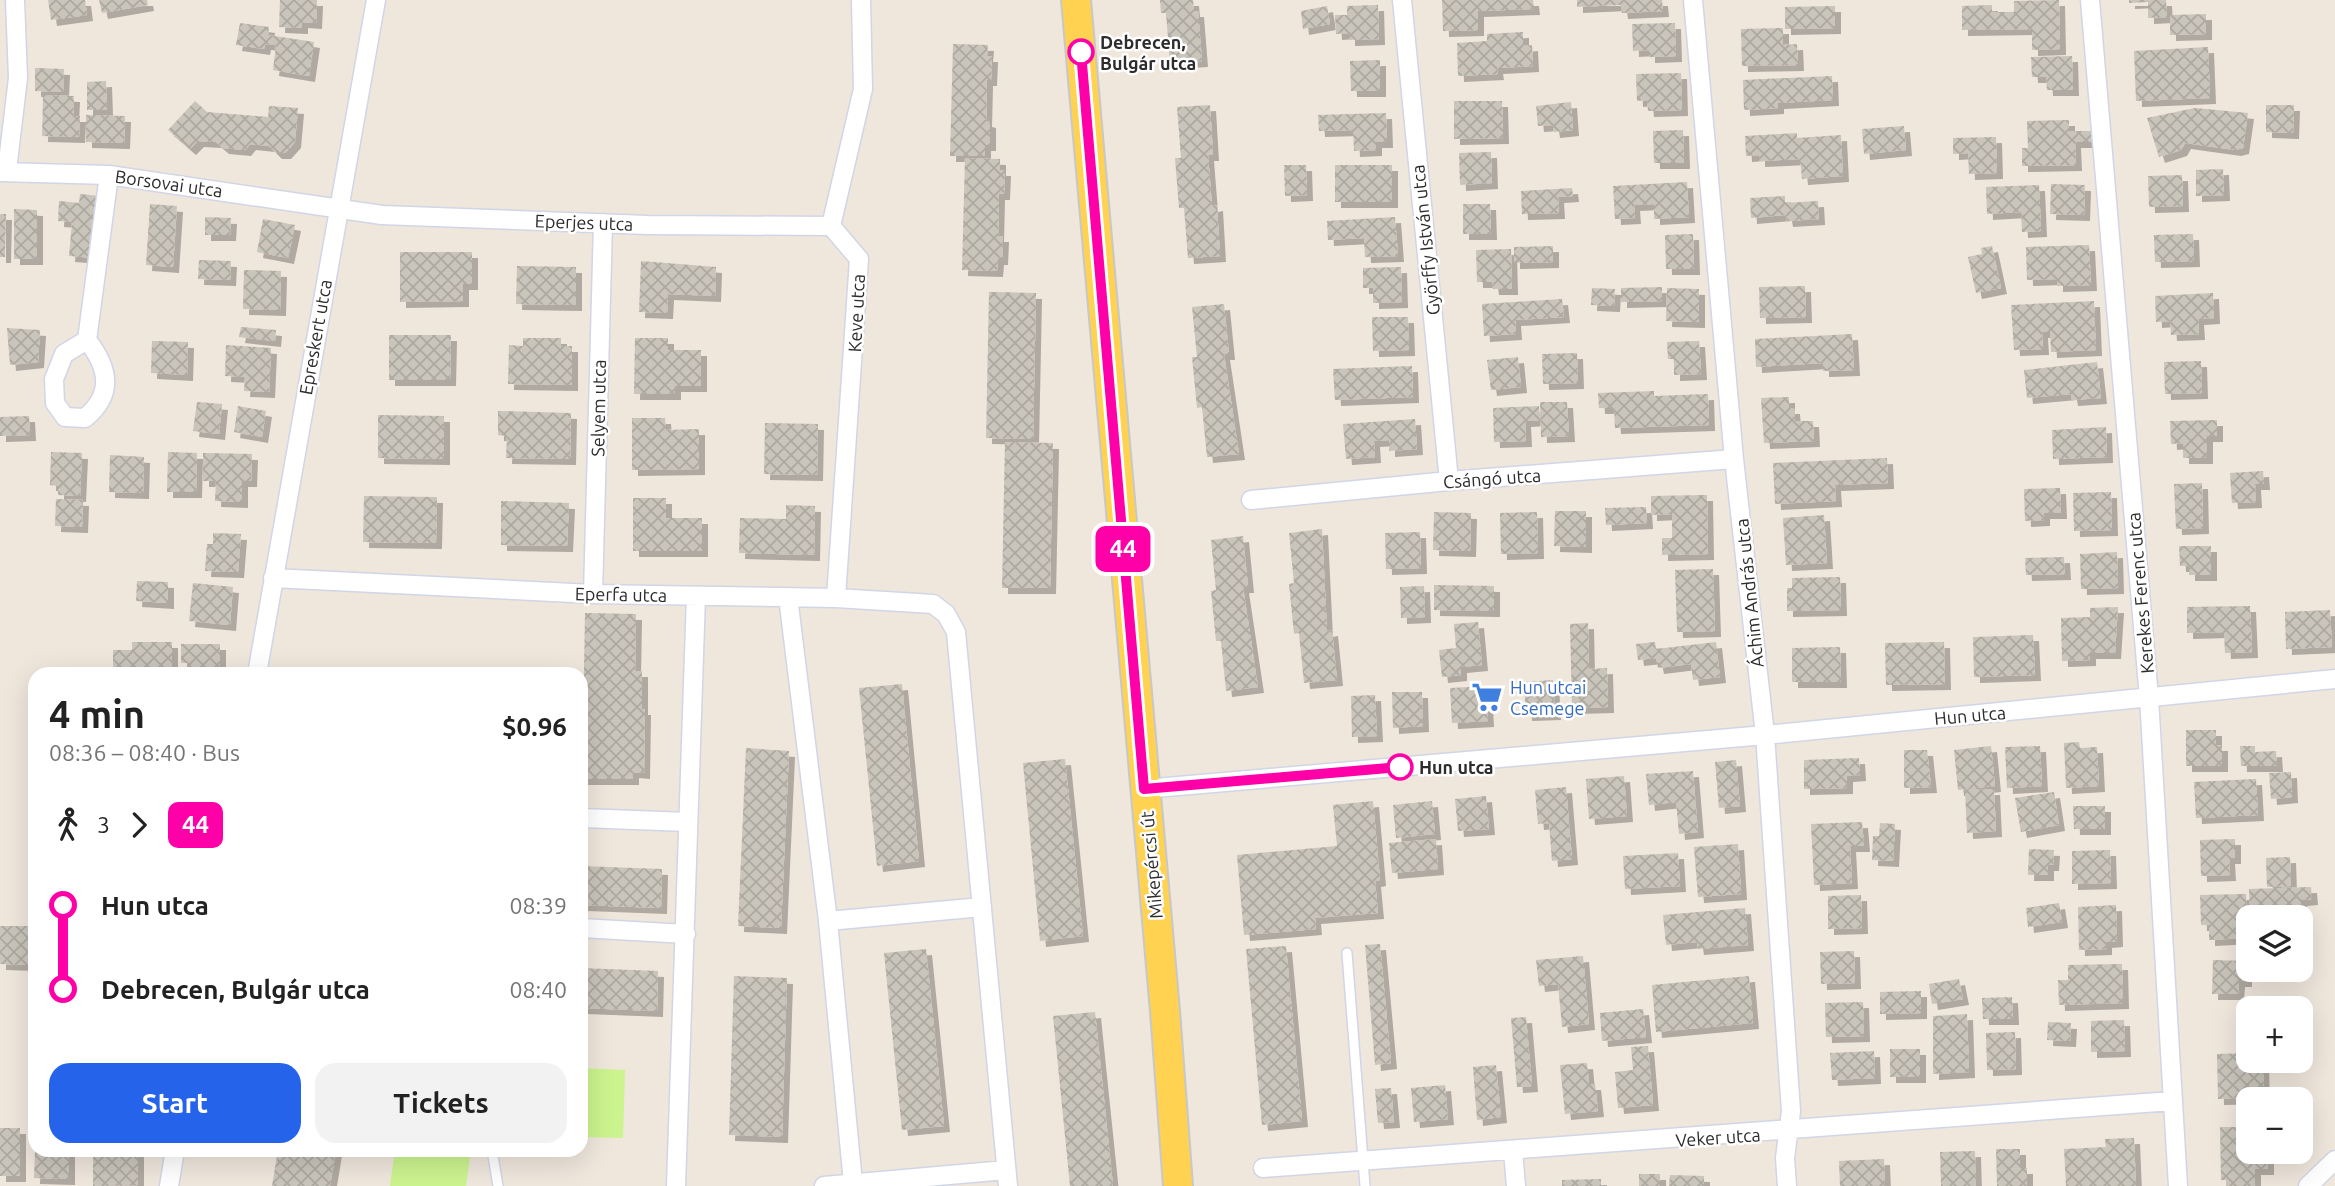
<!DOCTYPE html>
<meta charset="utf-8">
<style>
:root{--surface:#fff;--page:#f2f2f2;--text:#222;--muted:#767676;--accent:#2563eb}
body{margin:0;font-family:Ubuntu,sans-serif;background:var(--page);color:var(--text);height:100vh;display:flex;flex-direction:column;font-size:26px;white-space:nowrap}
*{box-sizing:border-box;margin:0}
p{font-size:23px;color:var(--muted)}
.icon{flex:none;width:38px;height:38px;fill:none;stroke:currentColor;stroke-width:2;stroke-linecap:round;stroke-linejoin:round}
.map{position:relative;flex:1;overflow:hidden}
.sheet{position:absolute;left:28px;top:667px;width:560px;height:490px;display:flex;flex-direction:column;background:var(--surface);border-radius:21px;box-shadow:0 7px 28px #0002}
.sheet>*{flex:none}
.badge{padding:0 14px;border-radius:10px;font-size:24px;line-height:46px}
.tools{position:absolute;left:2236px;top:905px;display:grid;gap:14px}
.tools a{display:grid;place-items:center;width:77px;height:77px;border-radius:14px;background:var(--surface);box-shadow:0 7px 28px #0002;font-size:35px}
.map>.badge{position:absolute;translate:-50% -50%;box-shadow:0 0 0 4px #fff}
.legs{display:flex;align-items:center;gap:10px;height:77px;padding:0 21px;font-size:23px}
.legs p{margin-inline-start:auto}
.headline{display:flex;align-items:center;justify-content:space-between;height:119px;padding:0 21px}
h1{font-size:38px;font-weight:600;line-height:52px}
.action{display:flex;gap:14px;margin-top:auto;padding:14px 21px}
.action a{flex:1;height:80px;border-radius:21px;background:var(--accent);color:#fff;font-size:28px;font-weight:600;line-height:80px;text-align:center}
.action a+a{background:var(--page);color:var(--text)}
ul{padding:0 21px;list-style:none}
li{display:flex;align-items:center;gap:24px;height:84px;font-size:26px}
li i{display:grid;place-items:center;width:10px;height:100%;margin:0 9px;background:currentColor}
li i::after{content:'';width:18px;height:18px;margin:-9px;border:5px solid;border-radius:50%;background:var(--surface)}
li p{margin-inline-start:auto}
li:first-child i{background:linear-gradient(#0000 50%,currentColor 0)}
li:last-child i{background:linear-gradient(currentColor 50%,#0000 0)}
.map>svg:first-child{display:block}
.pitch{fill:#cbf38e}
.building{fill:url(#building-cross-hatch);filter:url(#shadow)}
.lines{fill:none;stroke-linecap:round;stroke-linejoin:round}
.service-casing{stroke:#d1d6e6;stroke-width:12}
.minor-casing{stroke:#d1d6e6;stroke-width:21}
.primary-casing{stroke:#c8c8c8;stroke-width:32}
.service{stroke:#fff;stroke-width:9}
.minor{stroke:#fff;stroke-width:18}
.primary{stroke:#ffd251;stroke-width:28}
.line-1-casing{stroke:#fff;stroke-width:16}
.line-1{stroke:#ff00a8;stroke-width:10}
.stop-1-dot{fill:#fff;stroke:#ff00a8;stroke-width:3.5}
.labels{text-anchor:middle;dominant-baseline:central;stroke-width:5;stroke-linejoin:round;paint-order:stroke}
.stop-label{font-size:18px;font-weight:bold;fill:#2c2c2c;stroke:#fff;text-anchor:start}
.street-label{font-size:18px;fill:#2c2c2c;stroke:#fff}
.shop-label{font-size:18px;fill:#366cbe;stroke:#fff;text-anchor:start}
</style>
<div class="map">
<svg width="2335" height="1186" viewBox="0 0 2335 1186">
<defs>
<pattern id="building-cross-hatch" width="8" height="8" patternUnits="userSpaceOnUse" patternTransform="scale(1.75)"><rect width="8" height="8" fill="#c9c5bb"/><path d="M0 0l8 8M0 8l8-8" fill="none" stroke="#ada9a1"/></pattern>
<filter id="shadow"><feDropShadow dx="6" dy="6" stdDeviation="0" flood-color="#0004"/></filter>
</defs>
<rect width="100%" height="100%" fill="#efe6dc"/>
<!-- pitch -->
<path class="pitch" d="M581 1068 625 1070 623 1138 581 1137Z
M395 1150H471L466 1186H390Z"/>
<!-- building -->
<path class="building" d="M48 0H85L87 15 51 20Z
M99 0H147L148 5 102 13Z
M280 0H317L316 23 302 22V28L279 27Z
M1160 0H1193L1194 11H1198L1202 61 1170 63 1166 13H1161Z
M1442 0H1533L1534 9 1478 11V30L1443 31Z
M1577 0H1662L1663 11 1622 13 1621 5 1577 7Z
M2059 0 2060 49 2032 50V29L1962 30V6L1992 5V12H2014V1Z
M2129 0H2166L2167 17 2148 18V2L2129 3Z
M1378 5 1379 39 1349 40V33L1336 34 1335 15H1347V6Z
M1327 6 1330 24 1303 29 1301 11Z
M1835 6V28L1785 29V7Z
M2206 14V34L2170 35V15Z
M240 23 269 27 268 35 314 42 309 76 273 70 276 45 265 44 264 49 236 45Z
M1675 23 1676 56 1649 57V50L1633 51 1632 24Z
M1783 28V45L1797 44 1798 65 1742 66 1741 29Z
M1523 32V46L1532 45 1533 66 1497 68 1498 74 1458 76 1457 43 1487 41V34Z
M953 44 988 45 987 56H992L991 80H987L986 121 990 122V145H985V156H950Z
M2208 47 2210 98 2136 101 2134 51Z
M2072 56 2073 90H2047L2046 77H2032L2031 57Z
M1380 60V91H1351L1350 61Z
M35 68 64 69 63 92 35 91Z
M1681 73 1682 110 1648 111 1647 100 1637 101 1636 74Z
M1832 76 1833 100 1778 103V108L1744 110 1743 80Z
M106 81 107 110H87V82Z
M43 95 74 96 73 116H80L79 137 42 136Z
M195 101 207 112 268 117 269 106 298 108 295 142 285 153H276L269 146 250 144 245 150 223 148 216 142 198 141 190 149 168 130Z
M1454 101H1502L1503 138 1454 139Z
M1571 102 1573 130 1554 132 1553 125 1538 126 1536 106Z
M1210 105 1213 155H1208L1212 206 1217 205 1220 256 1188 258 1184 208H1179L1175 158H1181L1177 107Z
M2266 105H2294L2293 133 2266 132Z
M2195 108 2248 113 2243 148 2235 150 2185 143 2181 150 2159 157 2147 118Z
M1386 113 1387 142H1376V150L1354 151 1353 130 1319 131 1318 115Z
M86 115 125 116 124 143 86 142Z
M2069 120V131H2094V142H2075L2076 165 2022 166V148H2028L2027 121Z
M1904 126 1906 150 1864 154 1862 129Z
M1683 130 1684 163H1654L1653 131Z
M1797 133V138L1841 135 1843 176 1802 179 1800 159 1759 161V155L1746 156 1745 136Z
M1996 137 1997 173 1969 174 1968 153 1953 154V138Z
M1491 152 1492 183 1460 185 1459 153Z
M965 158 1000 159V170H1005L1004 194H999L998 236H1003L1002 259H998L997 271 962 270Z
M1284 165H1306L1307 195 1285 196Z
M1335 165H1392V202H1335Z
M2223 169 2224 195 2196 196V170Z
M2182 175 2183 206 2149 207 2148 176Z
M1687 182 1689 217 1654 219V204L1634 205 1635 218 1615 219 1613 186Z
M2051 184 2085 185 2084 215 2050 214Z
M2039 185 2041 231 2022 232 2021 212 1987 214 1986 187Z
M1572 188 1573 196 1558 197 1559 213 1522 214 1521 191Z
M80 194 100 196 95 258 69 256 72 222 58 221 59 201 79 203Z
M1785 196V203L1818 201 1819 219 1787 221 1786 215 1751 218 1750 198Z
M150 204 177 206 173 267 146 265Z
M1463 204H1490L1491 234H1463Z
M14 209 37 210V259H14Z
M0 214H6L5 257H0Z
M205 217 231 218 230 235H205Z
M1395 217 1398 256 1365 257 1364 238 1328 240 1327 221Z
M263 219 295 225 288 258 257 252Z
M1693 234 1694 269H1666L1665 235Z
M2193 234 2194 261 2155 262 2154 235Z
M2089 245 2091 285 2057 286V279L2027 280 2026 247Z
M1553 246V262L1514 263V247Z
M1992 246 2001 288 1976 293 1968 257 1982 254 1981 248Z
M1511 249 1512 289H1493L1492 282H1477L1476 250Z
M400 252H472V284H463V301L400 302Z
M199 260 231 261 230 280 198 279Z
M641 261 716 267 715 296 668 294 667 313 639 312Z
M517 266 576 267V305L516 304Z
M1401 267 1402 302 1373 303V288H1363V268Z
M244 270 281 271 280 310 243 309Z
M1805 286 1806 317 1760 318 1759 287Z
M1662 287V301L1621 302V288Z
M1592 288 1615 289 1614 306 1591 305Z
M1667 288 1699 289V322L1666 321Z
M989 292 1036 293 1033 439 986 438Z
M2213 293 2214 318 2198 319 2199 334 2171 335 2170 321 2156 322 2155 296Z
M1562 299 1564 317 1515 320 1516 334 1484 336 1482 304Z
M2094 301 2096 350 2051 352 2050 332H2042L2043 349 2014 350 2011 305Z
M1224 304 1229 354H1224L1239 454 1207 457 1202 407 1197 408 1192 357H1197L1192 307Z
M1372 317H1408L1409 350 1373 351Z
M241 327 276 330 275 341 239 337Z
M7 328 40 330 38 362 10 365Z
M1852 334 1854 370 1823 371V363L1756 367 1755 339Z
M389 335H451L450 380H389Z
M523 338H561V346H572V385L508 384 509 345 523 346Z
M635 338H668V350H701V386H675V394H634Z
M152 341 188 342 187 375 151 373Z
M1699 341 1701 374 1674 375V359H1668L1667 342Z
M226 345 271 348 269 392 244 391 245 377 225 376Z
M1577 353 1578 383 1543 384 1542 354Z
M1518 357 1521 387 1491 390 1487 360Z
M2201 361 2202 393 2165 394 2164 362Z
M2097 362 2101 398 2072 400 2071 394 2027 398 2024 370Z
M1412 366 1413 397 1335 400 1333 369Z
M1654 391V396L1708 394 1709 425 1615 428 1614 408H1599L1598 393Z
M1789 397V408H1794L1795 421H1813L1814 441 1764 443 1761 398Z
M197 402 222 404 219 434 193 431Z
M1540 402H1567L1569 436 1541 437Z
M238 406 266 411 262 437 234 432Z
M1539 406 1540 420 1525 421 1526 441 1494 442 1493 408Z
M498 411 571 413 570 459 506 458 507 436 498 435Z
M378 415 444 416V459L378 458Z
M29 416 30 435 0 436V417Z
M632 418H665L666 430 699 429V469L632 470Z
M1415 419 1417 449 1389 451V440L1374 441 1375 457 1346 459 1343 424Z
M2217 420V436H2207V458H2183V443L2171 444 2170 421Z
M765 423 818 424 817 475 764 474Z
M2106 427 2107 457 2053 459 2052 430Z
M1005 442 1053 443 1050 588H1002Z
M51 452 82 453 80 496 58 495V486L50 485Z
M168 452 197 453 196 492H167Z
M203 453 252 454 251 481H242V502L215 501 216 481H203Z
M110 455 144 457 143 493 109 492Z
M1887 458 1888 483 1835 485 1836 501 1775 504 1773 463Z
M2263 471 2264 484H2255L2256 502 2232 503 2230 473Z
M2202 483 2203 528 2176 529 2174 484Z
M2060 488 2061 513H2044V520L2025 521 2024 489Z
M2111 492 2112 530 2074 531 2073 493Z
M1707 495 1708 554 1662 555V538H1672V514L1651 515V496Z
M364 496 437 497 436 543 363 542Z
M633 498H666V518H702V551H633Z
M56 499 83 500 82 527 55 526Z
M501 501 569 503 567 546 501 545Z
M786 505 815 506 814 555 739 553 740 518 786 519Z
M1646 507 1647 523 1606 525 1605 508Z
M1555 511H1586V547L1554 546Z
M1434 512 1471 513 1470 551 1433 550Z
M1537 512 1538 553 1501 554 1500 513Z
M1824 515 1827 563 1786 565 1783 518Z
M1322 529 1327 631 1332 630 1337 680 1304 683 1299 633 1294 634 1289 584 1294 583 1289 533Z
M1420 532 1421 568 1386 569 1385 533Z
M213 533 241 534 238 572 205 571 207 544H213Z
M1243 536 1248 587H1243L1258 687 1226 691 1221 641H1216L1211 591 1216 590 1211 540Z
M2179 546H2211V575H2189V566H2180Z
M2117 552 2118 588 2081 589 2080 554Z
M2064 557 2065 574 2026 575 2025 558Z
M1713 569 1715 631 1677 632 1675 570Z
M1840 577 1841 610 1787 611V588H1792V578Z
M137 581 168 582V603L136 601Z
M193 583 233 587 230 625 189 621Z
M1434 585 1494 586V611L1434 610Z
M1424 586 1425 617 1401 618 1400 587Z
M2250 606 2252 652 2225 653 2224 632 2187 633V607Z
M2118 607 2115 653H2090V660L2062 661 2061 618 2090 617V608Z
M2330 610 2332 647 2286 649 2285 612Z
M585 613 636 614 635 671H642V709H645L644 773 633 772V779H582Z
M1478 622 1482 665 1461 667V675L1442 677 1439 650 1456 648 1454 624Z
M1588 623 1589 669 1607 668 1608 707 1572 708 1570 624Z
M2033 635 2035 675 1974 677 1973 637Z
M132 642H172V674H137V667H113V650H132Z
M1655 642 1656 649 1716 642 1720 677 1693 680 1691 664 1658 668 1656 658 1638 660 1636 644Z
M1944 642 1945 684 1886 685 1885 643Z
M181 644H220V674H187V663H181Z
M1840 647 1841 682H1792V648Z
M1553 680 1555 714 1526 715 1524 682Z
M902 684 919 861 877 866 859 688Z
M1486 686 1488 721 1452 723 1450 688Z
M1392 692H1422L1423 726 1393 728Z
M1375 695 1377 736 1352 737 1351 696Z
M2186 730H2216V745H2222V766H2186Z
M2079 742 2080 748 2097 747 2099 786 2066 788 2064 743Z
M1991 746 1995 786 1958 790 1954 750Z
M2040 746 2042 786 2007 788 2005 747Z
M2240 746H2255V752L2276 751 2277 766H2241Z
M746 748 789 751 781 928 738 926Z
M1904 750H1927L1931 787 1904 788Z
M1859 758 1860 775 1847 776V788L1804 789V760Z
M1065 759 1083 936 1040 941 1023 763Z
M1736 760 1740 806 1719 808 1715 762Z
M1693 771 1698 832 1679 834 1676 802 1649 805 1646 774Z
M2291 772 2292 797 2271 799 2269 773Z
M1624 776 1627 816 1589 819 1586 779Z
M2256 779 2258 815 2196 818 2194 782Z
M1566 787 1572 859 1552 861 1549 823 1538 824 1535 790Z
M1994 789 1996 831 1967 833 1965 790Z
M2054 792 2059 825 2021 832 2015 798Z
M1486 796 1489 829 1458 831 1455 799Z
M1373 801 1380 880 1375 881 1378 913 1315 918 1316 929 1244 935 1237 855 1337 846 1333 805Z
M1432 801 1435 834 1396 838 1393 805Z
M2073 806H2105V829H2074Z
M1862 822 1864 846H1850L1852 883 1814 885 1811 824Z
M1880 823 1895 824 1893 861 1872 860 1873 836H1879Z
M1436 839 1438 869 1392 873 1389 843Z
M2235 839V858H2229L2230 875 2201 876 2200 840Z
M1738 844 1741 894 1698 897 1694 847Z
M2029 849 2054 850 2053 865H2048V875H2028Z
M2110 850 2111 883 2072 884V851Z
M1678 853 1680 886 1625 889 1623 856Z
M2290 857 2291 886 2267 887 2266 858Z
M581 866 662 869 661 908 581 905Z
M2311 887 2312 899 2301 900V915L2250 917 2249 889Z
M2246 894 2247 938 2209 940V925H2201L2200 895Z
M1861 895 1862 928 1828 929V896Z
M2059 903 2062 922 2028 927 2026 908Z
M2116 905 2117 941 2106 942V949L2079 950 2078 907Z
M1745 908 1748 945 1698 949 1697 942 1666 945 1663 915Z
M0 926H30V965L0 964Z
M1380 944 1391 1063 1375 1065 1365 945Z
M1286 946 1302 1121 1262 1125 1246 949Z
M926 949 944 1126 902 1130 884 953Z
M1854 951 1855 983 1821 984 1820 952Z
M1583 956 1589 1024 1562 1027 1558 984 1539 986 1536 960Z
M2213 960 2246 961V981H2239L2238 994H2212Z
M2122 964 2123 1003 2059 1005 2058 980H2068V965Z
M581 968 658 971 657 1011 581 1008Z
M734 976 787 978 782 1137 729 1135Z
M1749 976 1753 1023 1656 1032 1652 985Z
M1959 979 1963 999 1932 1004 1929 984Z
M1921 991V1013L1880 1014V992Z
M2012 997 2013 1019H1983L1982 998Z
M1863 1002 1864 1036 1826 1037 1825 1003Z
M1643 1009 1646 1037 1602 1041 1600 1013Z
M1095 1012 1113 1186H1070L1053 1016Z
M1967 1014 1969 1072 1933 1074V1016Z
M1526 1017 1532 1086 1517 1087 1511 1018Z
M2124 1020 2125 1051 2091 1052V1021Z
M2048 1022 2071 1023 2070 1041 2047 1040Z
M2015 1032 2016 1069 1987 1070 1986 1033Z
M1648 1046 1653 1105 1618 1108 1615 1072 1633 1070 1631 1047Z
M1890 1049H1920V1077H1890Z
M1874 1051 1875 1078 1832 1080 1830 1053Z
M2249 1053V1060H2263L2264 1098 2218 1099 2217 1054Z
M1587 1063 1589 1084H1595L1598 1111 1565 1114 1560 1065Z
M1496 1065 1501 1117 1477 1120 1473 1067Z
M1445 1085 1448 1119 1414 1122 1411 1088Z
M1391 1088 1394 1122 1378 1123 1375 1089Z
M2220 1127H2249V1152H2268V1169H2255V1186H2226V1180H2221Z
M0 1128H20V1176H0Z
M2134 1138 2136 1186H2066L2064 1149 2106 1147 2105 1139Z
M1996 1149H2020V1168H2027V1186H1997Z
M35 1150H69V1179L34 1178Z
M93 1150H138V1185L93 1186Z
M278 1150H336L330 1186H272Z
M1975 1151 1976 1186H1941L1940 1152Z
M1884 1159 1885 1186H1840L1839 1161Z
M1639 1174H1660V1186H1639Z
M1670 1175 1704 1176V1186H1669Z
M1601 1179V1186H1562V1180Z"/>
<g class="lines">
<!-- service casing -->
<g class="service-casing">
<path id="service" d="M1347 953 1365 1186
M492 1150 498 1186"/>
</g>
<!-- minor casing -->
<g class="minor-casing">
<path id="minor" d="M1402 0 1449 481
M1693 0 1734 459 1765 735 1791 1111 1785 1158 1787 1186
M2090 0 2149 698 2178 1186
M7 170 18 78 15 0
M0 172 109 175 382 215 648 225 831 226
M87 340 64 354 54 379 55 403 65 417 85 418C114 394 109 368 87 340L109 175
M1251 500 1449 481 1734 459
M273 578 593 594 836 598 933 604 946 614 956 632 1008 1186
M593 594 603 223
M788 597 828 921 853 1183
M836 598 859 259 831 226 863 89 861 0
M257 674 376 0
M1144 789 1765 735 2335 679
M581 818 688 822
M828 921 982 907
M581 928 686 934
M1513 1151 1516 1186
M1263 1168 2172 1101
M169 1186 175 1150
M676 1186 696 596
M824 1186 1006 1170
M2308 1186 2335 1160"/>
</g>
<!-- primary casing -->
<g class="primary-casing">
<path id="primary" d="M1076 0 1165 1011 1178 1186"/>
</g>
<!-- service -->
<use href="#service" class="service"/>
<!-- minor -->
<use href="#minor" class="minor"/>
<!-- primary -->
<use href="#primary" class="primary"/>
</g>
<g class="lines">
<!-- line-1 casing -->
<g class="line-1-casing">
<path id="line-1" d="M1081 52 1144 789 1400 767"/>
</g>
<!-- line-1 -->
<use href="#line-1" class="line-1"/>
</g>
<!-- icons -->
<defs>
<g id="supermarket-bare" transform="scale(2.415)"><path d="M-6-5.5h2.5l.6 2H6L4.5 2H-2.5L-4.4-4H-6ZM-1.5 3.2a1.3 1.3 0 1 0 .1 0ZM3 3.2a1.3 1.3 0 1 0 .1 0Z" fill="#3f7fe0" stroke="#fff" stroke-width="2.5" paint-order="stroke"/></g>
</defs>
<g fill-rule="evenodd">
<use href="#supermarket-bare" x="1487" y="697"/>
</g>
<!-- markers -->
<g class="stop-1-dot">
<circle cx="1081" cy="52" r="12"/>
<circle cx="1400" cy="767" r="12"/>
</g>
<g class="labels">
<!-- stop labels -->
<g class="stop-label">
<text x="1100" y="42">Debrecen,<tspan x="1100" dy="21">Bulgár utca</tspan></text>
<text x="1419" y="767">Hun utca</text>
</g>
<!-- street labels -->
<g class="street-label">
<text transform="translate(169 183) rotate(8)">Borsovai utca</text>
<text transform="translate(584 222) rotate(2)">Eperjes utca</text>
<text transform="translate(1425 240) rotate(-96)">Györffy István utca</text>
<text transform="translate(856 313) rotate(-87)">Keve utca</text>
<text transform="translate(315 337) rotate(-80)">Epreskert utca</text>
<text transform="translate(598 408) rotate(-89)">Selyem utca</text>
<text transform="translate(1492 478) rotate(-4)">Csángó utca</text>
<text transform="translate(1749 593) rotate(-96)">Áchim András utca</text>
<text transform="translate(2140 593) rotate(-95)">Kerekes Ferenc utca</text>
<text transform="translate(621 594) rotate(1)">Eperfa utca</text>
<text transform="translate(1970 715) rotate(-5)">Hun utca</text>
<text transform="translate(1151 865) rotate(-95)">Mikepércsi út</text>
<text transform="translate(1718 1137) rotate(-4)">Veker utca</text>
</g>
<!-- shop labels -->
<g class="shop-label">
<text x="1510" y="687">Hun utcai<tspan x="1510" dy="21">Csemege</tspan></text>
</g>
</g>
</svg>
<div class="tools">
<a><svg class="icon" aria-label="layers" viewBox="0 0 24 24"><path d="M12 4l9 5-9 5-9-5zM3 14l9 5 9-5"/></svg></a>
<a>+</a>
<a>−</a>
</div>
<b class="badge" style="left:1123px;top:549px;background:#ff00a8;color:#fff">44</b>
<section class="sheet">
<div class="headline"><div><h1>4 min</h1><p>08:36 – 08:40 · Bus</p></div><b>$0.96</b></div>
<div class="legs"><svg class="icon" aria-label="walk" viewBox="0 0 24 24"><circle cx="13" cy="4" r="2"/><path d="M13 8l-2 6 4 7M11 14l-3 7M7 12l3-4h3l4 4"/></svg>3<svg class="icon" aria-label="forward" viewBox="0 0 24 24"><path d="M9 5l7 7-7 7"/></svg><b class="badge" style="background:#ff00a8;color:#fff">44</b></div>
<ul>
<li><i style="color:#ff00a8"></i><b>Hun utca</b><p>08:39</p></li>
<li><i style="color:#ff00a8"></i><b>Debrecen, Bulgár utca</b><p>08:40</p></li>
</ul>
<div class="action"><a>Start</a><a>Tickets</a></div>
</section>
</div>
